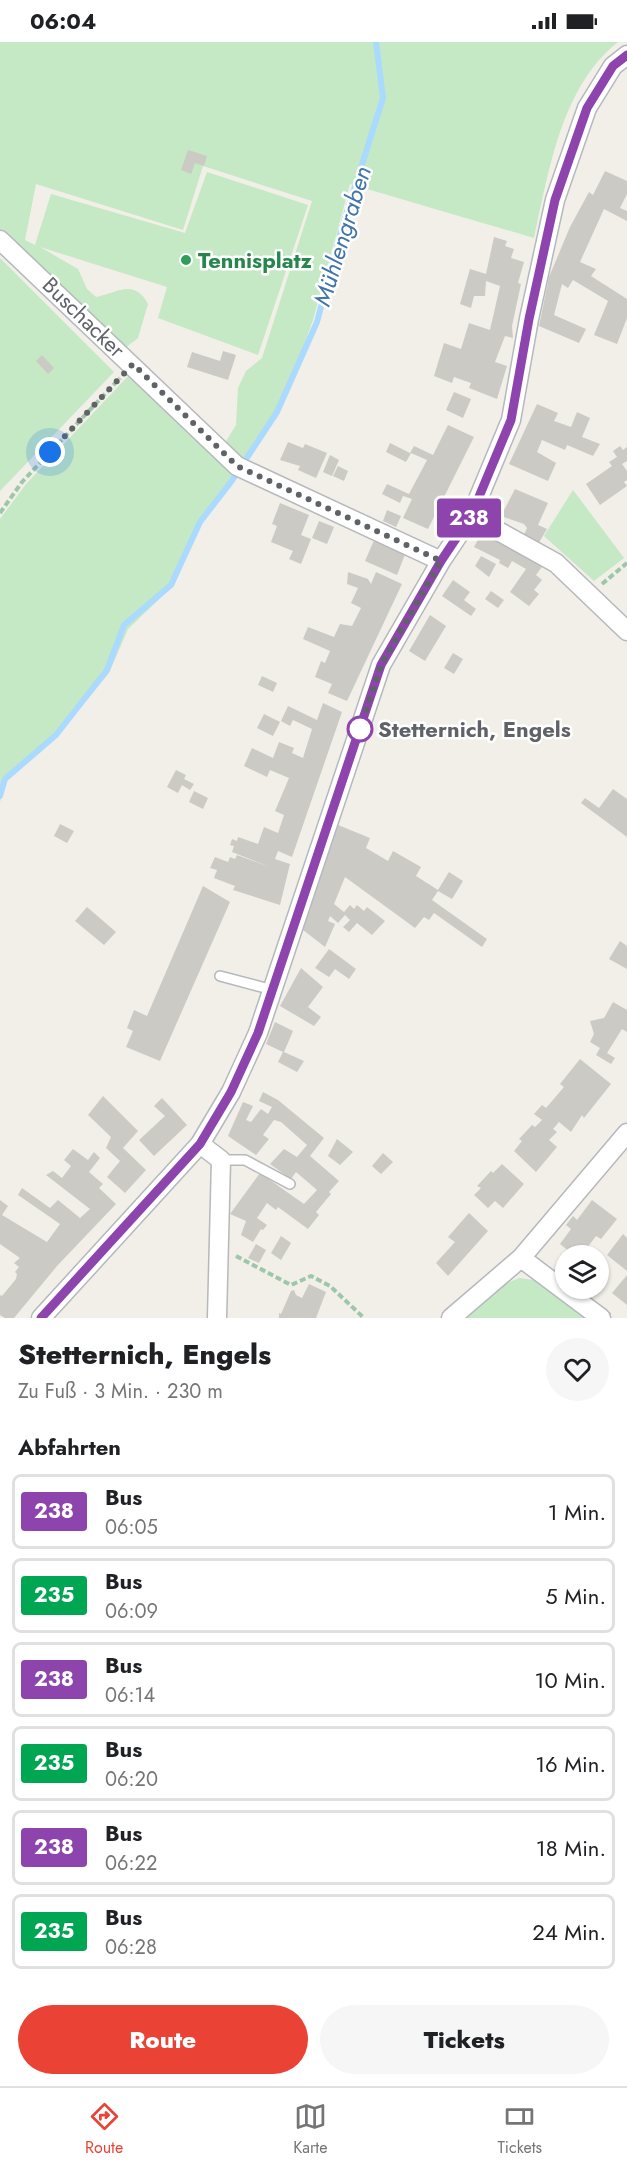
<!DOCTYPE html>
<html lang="de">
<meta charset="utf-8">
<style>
:root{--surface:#fff;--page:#f6f6f6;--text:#202124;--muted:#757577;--line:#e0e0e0;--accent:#ea4335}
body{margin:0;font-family:Jost,sans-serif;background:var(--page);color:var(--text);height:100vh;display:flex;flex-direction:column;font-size:22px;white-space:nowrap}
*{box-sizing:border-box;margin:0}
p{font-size:20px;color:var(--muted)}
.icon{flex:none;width:33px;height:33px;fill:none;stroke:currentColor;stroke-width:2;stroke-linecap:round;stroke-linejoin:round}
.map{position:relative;height:1276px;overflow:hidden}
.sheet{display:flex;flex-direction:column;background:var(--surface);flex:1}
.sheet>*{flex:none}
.badge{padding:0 12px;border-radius:4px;font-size:21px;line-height:39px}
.tools{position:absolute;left:555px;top:1203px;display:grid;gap:12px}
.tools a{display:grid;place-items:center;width:54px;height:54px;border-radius:50%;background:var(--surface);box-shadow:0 2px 4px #0004;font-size:30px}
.you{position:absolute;width:30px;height:30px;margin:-15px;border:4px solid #fff;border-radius:50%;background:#1a73e8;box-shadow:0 0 0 9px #1a73e833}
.map>.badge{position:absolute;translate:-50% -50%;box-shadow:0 0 0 3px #fff}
h2{padding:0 18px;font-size:22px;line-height:54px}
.round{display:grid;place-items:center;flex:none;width:63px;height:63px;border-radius:32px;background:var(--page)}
.overview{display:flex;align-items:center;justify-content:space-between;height:102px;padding:0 18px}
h1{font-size:28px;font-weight:800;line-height:45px}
.action{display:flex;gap:12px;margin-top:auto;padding:12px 18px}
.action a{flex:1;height:69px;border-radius:36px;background:var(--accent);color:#fff;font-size:24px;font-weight:800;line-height:69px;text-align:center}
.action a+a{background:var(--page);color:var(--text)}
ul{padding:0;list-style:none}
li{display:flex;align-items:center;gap:18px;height:75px;margin:0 12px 9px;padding:0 6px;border:3px solid var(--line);border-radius:9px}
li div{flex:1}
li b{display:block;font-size:22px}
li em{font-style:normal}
li .badge{min-width:66px;font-weight:700;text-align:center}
.status{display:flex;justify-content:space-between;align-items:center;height:42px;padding:0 30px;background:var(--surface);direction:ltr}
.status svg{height:16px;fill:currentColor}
.tab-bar{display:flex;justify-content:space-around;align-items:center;height:84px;border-top:2px solid var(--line);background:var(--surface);font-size:16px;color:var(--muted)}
.tab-bar a{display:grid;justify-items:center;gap:3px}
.tab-bar .active{color:var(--accent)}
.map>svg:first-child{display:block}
.green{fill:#c5e8c5}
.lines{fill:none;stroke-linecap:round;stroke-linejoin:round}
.stream{stroke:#aadaff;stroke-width:6}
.building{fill:#cccac5}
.service-casing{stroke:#b5b8bc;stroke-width:12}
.minor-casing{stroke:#b5b8bc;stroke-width:21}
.path{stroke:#9cc7a9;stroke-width:4;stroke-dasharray:6 3;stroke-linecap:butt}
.service{stroke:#fff;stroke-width:9}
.minor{stroke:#fff;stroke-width:18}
.line-casing{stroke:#fff;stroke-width:14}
.line{stroke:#8e44ad;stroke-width:9}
.walk{stroke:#5f6368;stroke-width:6;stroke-dasharray:0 10.8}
.leisure-dot{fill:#2e9e5b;stroke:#fff;stroke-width:2}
.stop-dot{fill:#fff;stroke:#8e44ad;stroke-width:3}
.labels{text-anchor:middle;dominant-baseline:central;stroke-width:5;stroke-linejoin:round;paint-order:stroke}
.leisure-label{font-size:22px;font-weight:bold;fill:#27864d;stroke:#fff;text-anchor:start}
.street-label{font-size:22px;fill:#5f6368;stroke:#fff}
.stop-label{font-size:22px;font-weight:bold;fill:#5f6368;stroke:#fff;text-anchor:start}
.water-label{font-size:24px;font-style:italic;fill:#4174aa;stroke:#fff}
</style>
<div class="status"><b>06:04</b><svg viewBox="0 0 49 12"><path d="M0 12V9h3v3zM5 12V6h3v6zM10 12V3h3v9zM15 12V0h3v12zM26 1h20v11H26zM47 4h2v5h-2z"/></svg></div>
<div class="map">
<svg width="627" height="1276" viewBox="0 0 627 1276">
<rect width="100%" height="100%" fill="#f1efe8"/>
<!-- green -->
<path class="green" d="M0 0H618C561 45 549 129 534 196L350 142 313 278 279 372 243 421 225 401 236 383 238 346 246 329 262 316 312 159 203 124 183 188 36 142 25 198 35 203 51 152 185 191 207 130 308 163 258 313 158 276 167 245 40 205 78 227 87 247 96 255C117 251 134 236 148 262L138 296 125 306 0 188Z
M0 216 114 330 0 449Z
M133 329 235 432 199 480 174 543 128 587 109 631 57 694 6 738 0 760V477L26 442Z
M573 448 624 516 594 539 544 494Z
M519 1236 534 1238 584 1276H464L505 1242Z"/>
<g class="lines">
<!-- stream -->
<path class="stream" d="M0 754 5 737 56 693 107 628 124 583 171 543 200 480 231 440 277 370 317 280 341 189 383 56 376 0"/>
</g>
<!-- building -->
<path class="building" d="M188 108 207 114 204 124 195 121 191 132 181 128Z
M605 129 627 139V152L620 166 627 169V179L604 167 580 220 596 227 591 234 627 257V276L617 302 594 293 608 259 573 238 568 246 562 242 554 273 586 287 579 301 539 284 549 235 570 185 589 150 593 153Z
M494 195 507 199 505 204 514 207 511 216 524 220 518 241 521 242 512 284 513 296 505 294 495 320 507 324 497 357 469 346 471 341 454 335 452 341 434 334 444 301 461 307 469 281 490 288 500 244 486 239 485 254H474L471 266 460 262 470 227 486 232Z
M223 309 236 313 228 338 187 325 192 310 220 319Z
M42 313 54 326 48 332 36 319Z
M454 350 471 357 463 376 446 368Z
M537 362 558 371 554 379 571 385 577 370 590 376 582 395 600 402 593 414 567 403 565 408 542 398 537 410 556 421 548 439 509 422Z
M448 383 474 395 428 487 403 476 412 457 403 454 400 461 382 452 387 442 409 452 427 418 411 411 406 420 386 410 390 401 410 411 414 404 433 413Z
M288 400 303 406 305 402 327 411 316 436 298 428 300 424 280 418Z
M620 404 623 408 627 405V419L622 422 627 429V438L624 440 627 444 600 463 586 442 612 424 609 420 617 415 613 409Z
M330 413 339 418 332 434 323 430Z
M338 424 348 429 344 439 333 434Z
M515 447 548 461 538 483 547 487 537 504 522 497 527 486 524 482 501 474Z
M280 461 309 473 301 493 311 497 301 522 289 517 293 509 271 500 277 484 272 482Z
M387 468 401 474 396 485 383 479Z
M319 479 334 485 327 502 312 496Z
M483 488 544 522 536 533 542 538 534 548 539 552 529 564 510 550 526 527 512 519 508 526 499 521 500 518 474 505Z
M375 496 406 510 397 533 365 519Z
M481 514 496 522 489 535 475 524Z
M348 530 368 537 371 542 376 530 402 542 347 659 328 651 332 642 315 635 321 619 325 621 330 609 303 597 308 585 334 595 340 582 352 584 361 566 351 561 358 546 347 542Z
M453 538 470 550 464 558 476 567 471 574 442 554Z
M491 549 504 558 498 566 485 557Z
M430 573 446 584 425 619 409 609Z
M453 611 463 617 454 632 444 626Z
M262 634 277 641 273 650 258 643Z
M323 661 342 670 292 815 278 809 275 817 290 822 280 863 233 848 235 844 214 836 217 828 210 826 215 815 228 820 230 815 235 817 237 813 270 825 232 810 234 804 230 803 232 797 237 799 238 795 258 802 264 785 278 791 284 773 275 769 289 736 270 728 267 735 244 724 252 706 273 716 279 700 294 706 292 711 303 716 312 687 293 678 290 684 281 679 288 664 317 678Z
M264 672 280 680 273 694 257 686Z
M176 728 186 733 184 737 194 742 190 748 182 743 178 751 167 745Z
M613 747 627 757V795L581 761 585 756 599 766Z
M194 749 208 756 203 767 189 760Z
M60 782 74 789 67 801 54 794Z
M338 783 370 796 366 806 388 819 393 809 421 825 416 834 438 848 449 830 463 839 452 857 438 849 432 858 487 897 482 905 434 871 429 878 424 875 415 886 345 835 334 862 344 870 350 863 354 867 357 863 364 869 367 865 385 879 372 893 357 881 349 890 343 885 350 878 345 873 338 881 330 874 328 879 335 882 325 905 303 888Z
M203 844 230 860 160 1019 126 1005 133 989 127 986 134 968 147 974Z
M87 865 116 890 104 903 75 879Z
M620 899 627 904V927L609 917Z
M329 907 356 927 349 937 335 927 329 935 315 926Z
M301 926 323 945 308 965 321 975 314 984 280 964Z
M613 960 627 968V990L622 987 607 1011 615 1016 611 1022 596 1013 600 1006 590 1000 594 992 590 979 604 976Z
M275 980 293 989 284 1010 304 1019 297 1030 278 1020 283 1010 266 1002Z
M580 1017 611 1042 584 1076 582 1073 571 1090 559 1080 553 1087 557 1090 549 1098 557 1105 536 1130 514 1109 522 1099 519 1097 532 1083 535 1085 542 1078 534 1072 542 1063 546 1066 564 1045 560 1042Z
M263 1050 278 1058 324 1096 310 1114 339 1139 329 1150 331 1152 316 1170 319 1173 308 1187 278 1165 276 1168 267 1161 257 1176 267 1183 263 1188 261 1187 253 1200 241 1193 246 1179 230 1172 260 1131 304 1162 317 1148 296 1130 291 1137 270 1122 284 1107 297 1115 307 1103 281 1080 274 1078 263 1093 269 1097 256 1113 228 1094 243 1060 253 1064 246 1078 251 1080 261 1067 268 1072 272 1065 259 1059Z
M103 1054 138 1089 123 1106 146 1128 125 1151 107 1135 120 1119 106 1106 111 1095 88 1073Z
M162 1056 187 1083 154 1114 139 1098 165 1074 154 1064Z
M337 1097 353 1110 340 1123 328 1114Z
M73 1107 88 1118 94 1110 100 1116 89 1130 103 1142 99 1146 116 1162 57 1224 14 1276H5L0 1273V1253L2 1254 16 1237 17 1232 15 1230 19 1225 14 1221 20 1216 0 1202V1158L8 1164 2 1173 47 1200 60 1182 18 1153 22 1146 50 1166 58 1158 80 1176 90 1167 46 1133 53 1129 62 1136 71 1124 64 1118Z
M383 1111 393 1120 381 1132 372 1124Z
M502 1122 524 1142 503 1166 495 1159 488 1166 474 1153 481 1146 477 1144 491 1129 493 1131Z
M592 1158 617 1177 601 1197 596 1194 581 1214H575L560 1202 571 1187 566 1183 573 1174 577 1178Z
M469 1171 488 1189 448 1234 436 1221 455 1200 448 1195Z
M623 1192 627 1196V1229L607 1213Z
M281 1194 291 1201 281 1218 271 1211Z
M256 1202 266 1208 259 1221 248 1216Z
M627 1233V1263L612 1251Z
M309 1242 326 1250 316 1276H279V1271L281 1272 291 1249 294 1248 296 1253 302 1256Z"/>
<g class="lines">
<!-- service casing -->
<g class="service-casing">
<path id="service" d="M220 934 273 948
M221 1118H245L290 1142"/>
</g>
<!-- minor casing -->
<g class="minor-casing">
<path id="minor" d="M0 198 237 424 441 519
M471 474 556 521 627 589
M200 1102 221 1118 217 1276
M521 1216 627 1091
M41 1276 200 1102 231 1050 258 991 381 623 441 519 471 474 511 378 529 277 555 158 587 66 613 24 627 13
M451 1276 521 1216 601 1276"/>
</g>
<!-- path -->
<path class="path" d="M0 471 22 440 120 336
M602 542 627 521
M236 1214 291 1243 311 1234 330 1244 364 1276"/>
<!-- service -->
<use href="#service" class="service"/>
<!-- minor -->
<use href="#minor" class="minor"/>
</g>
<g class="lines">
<!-- line casing -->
<g class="line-casing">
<path id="line" d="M41 1276 200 1102 231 1050 258 991 381 623 441 519 471 474 511 378 529 277 555 158 587 66 613 24 627 13"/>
</g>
<!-- line -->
<use href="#line" class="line"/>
<!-- walk -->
<path class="walk" d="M50 410 133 322 237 424 441 519 381 623 360 687"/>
</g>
<!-- markers -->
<circle class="leisure-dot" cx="186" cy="218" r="6"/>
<circle class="stop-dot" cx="360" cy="687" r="12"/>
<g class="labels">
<!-- leisure labels -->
<g class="leisure-label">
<text x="198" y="218">Tennisplatz</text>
</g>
<!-- street labels -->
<g class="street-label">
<text transform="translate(84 275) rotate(44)">Buschacker</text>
</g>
<!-- stop labels -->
<g class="stop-label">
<text x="378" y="687">Stetternich, Engels</text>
</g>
<!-- water labels -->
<g class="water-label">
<text transform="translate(342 194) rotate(-73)">Mühlengraben</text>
</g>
</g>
</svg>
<div class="tools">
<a><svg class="icon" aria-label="layers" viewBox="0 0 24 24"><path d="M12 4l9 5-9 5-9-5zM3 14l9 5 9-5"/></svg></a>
</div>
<div class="you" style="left:50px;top:410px"></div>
<b class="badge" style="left:469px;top:476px;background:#8e44ad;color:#fff">238</b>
</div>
<section class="sheet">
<div class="overview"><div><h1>Stetternich, Engels</h1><p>Zu Fuß · 3 Min. · 230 m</p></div><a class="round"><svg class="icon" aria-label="heart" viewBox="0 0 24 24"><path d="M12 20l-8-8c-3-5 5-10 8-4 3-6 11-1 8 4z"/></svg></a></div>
<h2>Abfahrten</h2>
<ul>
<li><span class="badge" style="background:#8e44ad;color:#fff">238</span><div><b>Bus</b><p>06:05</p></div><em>1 Min.</em></li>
<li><span class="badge" style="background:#00a651;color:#fff">235</span><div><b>Bus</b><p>06:09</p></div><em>5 Min.</em></li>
<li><span class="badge" style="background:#8e44ad;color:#fff">238</span><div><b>Bus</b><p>06:14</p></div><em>10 Min.</em></li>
<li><span class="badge" style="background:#00a651;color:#fff">235</span><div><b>Bus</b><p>06:20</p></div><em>16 Min.</em></li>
<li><span class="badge" style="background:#8e44ad;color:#fff">238</span><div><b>Bus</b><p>06:22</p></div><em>18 Min.</em></li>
<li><span class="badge" style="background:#00a651;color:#fff">235</span><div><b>Bus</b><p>06:28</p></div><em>24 Min.</em></li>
</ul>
<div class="action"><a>Route</a><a>Tickets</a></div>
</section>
<nav class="tab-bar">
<a class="active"><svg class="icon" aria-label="directions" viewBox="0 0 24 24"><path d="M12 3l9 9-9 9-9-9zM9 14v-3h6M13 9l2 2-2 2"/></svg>Route</a>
<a><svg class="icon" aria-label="map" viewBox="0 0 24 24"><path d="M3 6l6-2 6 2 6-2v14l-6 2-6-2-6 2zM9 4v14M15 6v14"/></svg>Karte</a>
<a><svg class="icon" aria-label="tickets" viewBox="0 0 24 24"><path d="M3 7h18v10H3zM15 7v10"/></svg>Tickets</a>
</nav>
